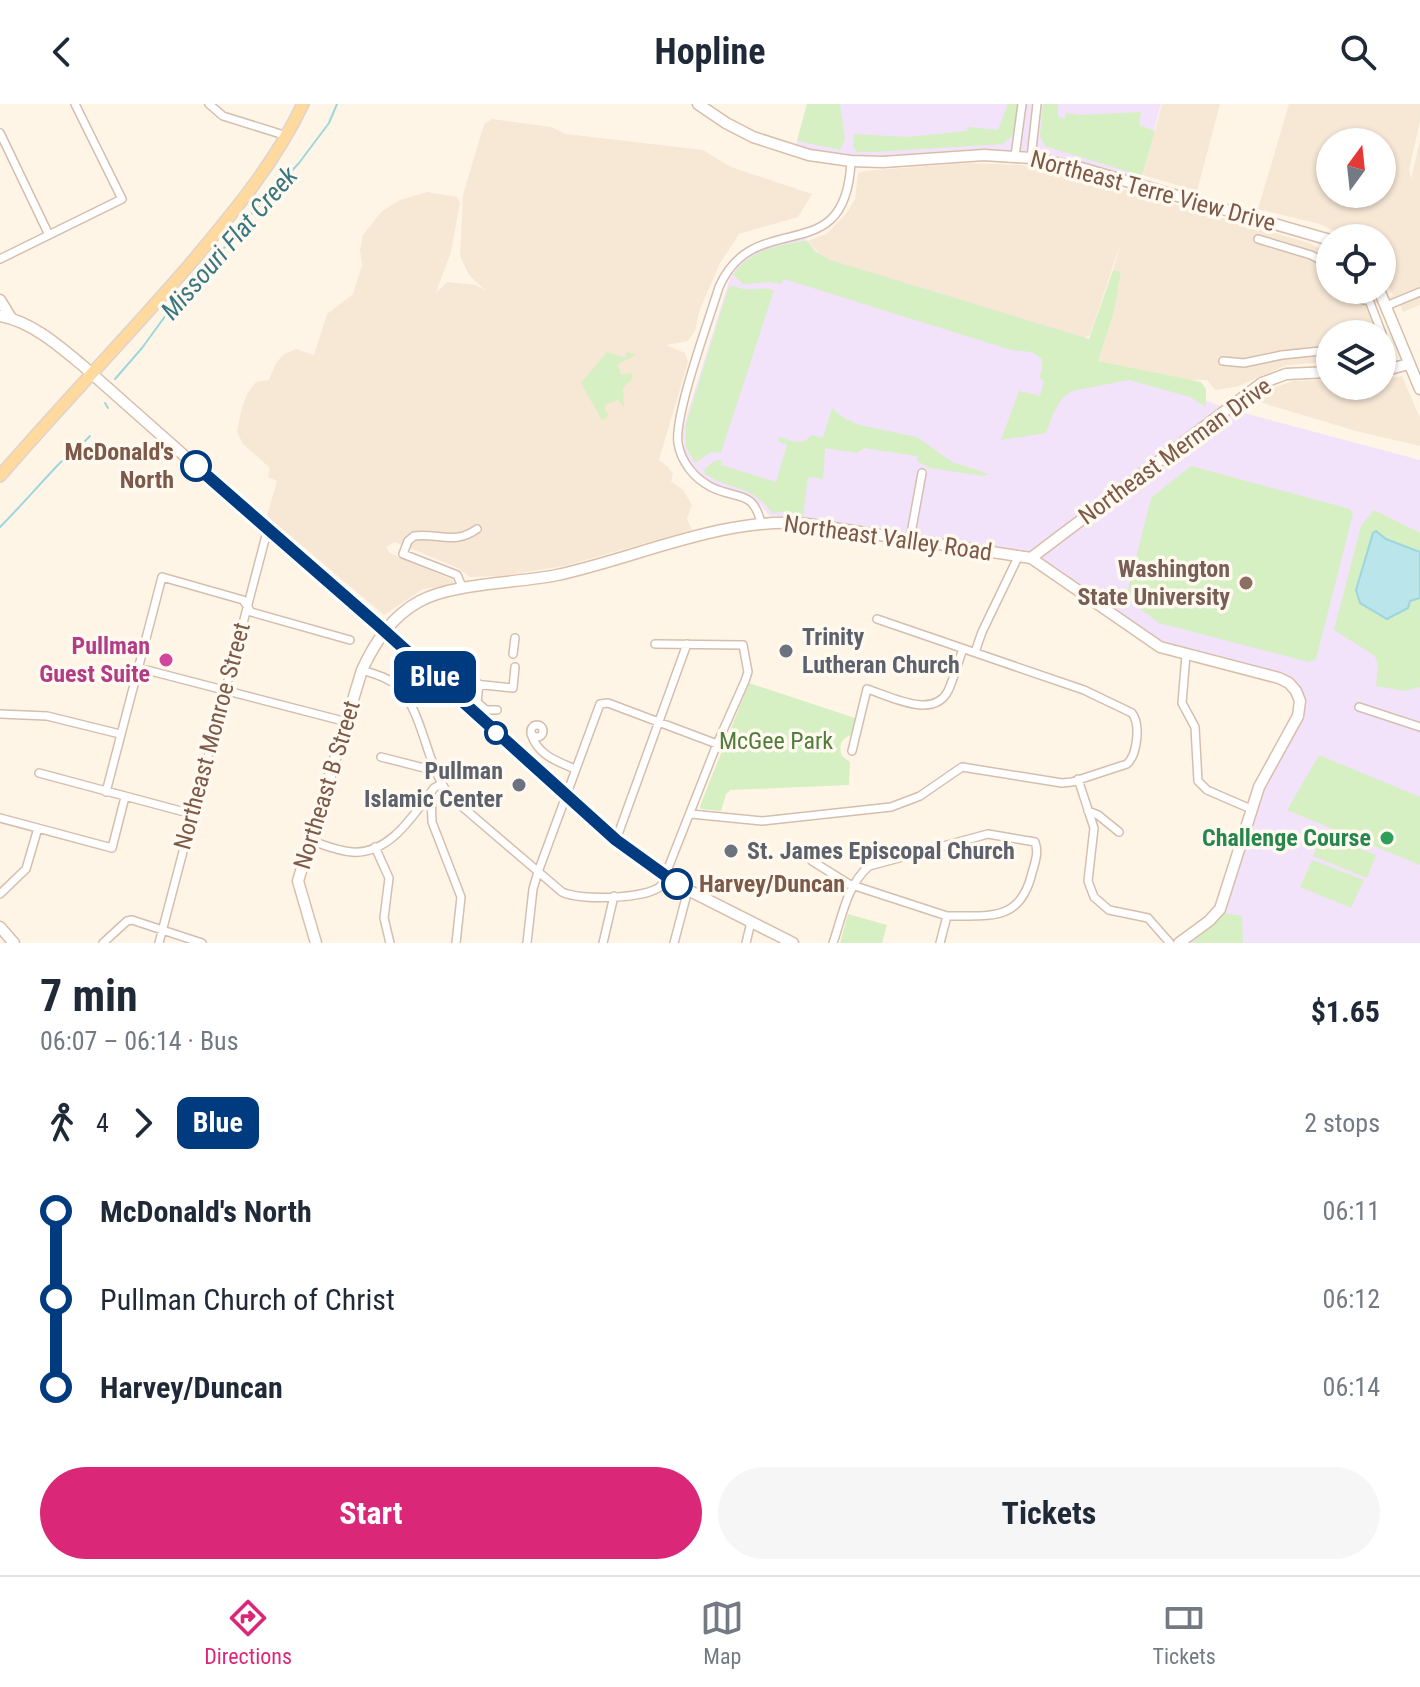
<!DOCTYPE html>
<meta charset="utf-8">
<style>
:root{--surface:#fff;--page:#f6f6f7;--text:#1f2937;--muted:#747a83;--line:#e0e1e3;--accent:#db2777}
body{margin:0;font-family:"Roboto Condensed",sans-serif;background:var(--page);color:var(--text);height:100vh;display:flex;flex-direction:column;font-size:30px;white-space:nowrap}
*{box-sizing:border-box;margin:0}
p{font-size:26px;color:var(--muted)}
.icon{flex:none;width:44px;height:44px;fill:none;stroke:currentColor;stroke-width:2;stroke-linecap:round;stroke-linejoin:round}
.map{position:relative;height:839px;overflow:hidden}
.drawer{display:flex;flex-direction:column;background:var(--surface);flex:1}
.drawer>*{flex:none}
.badge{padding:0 16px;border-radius:12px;font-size:28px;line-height:52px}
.needle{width:52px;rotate:15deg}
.controls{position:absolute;left:1316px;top:24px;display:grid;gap:16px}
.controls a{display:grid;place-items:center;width:80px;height:80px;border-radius:50%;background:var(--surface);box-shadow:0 2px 6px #0004;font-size:40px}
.map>.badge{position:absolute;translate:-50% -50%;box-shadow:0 0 0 4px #fff}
.legs{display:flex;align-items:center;gap:12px;height:88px;padding:0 40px;font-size:26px}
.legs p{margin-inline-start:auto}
.headline{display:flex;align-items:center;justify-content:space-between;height:136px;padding:0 40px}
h1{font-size:44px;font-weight:700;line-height:60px}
.cta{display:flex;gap:16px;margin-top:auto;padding:16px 40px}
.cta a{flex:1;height:92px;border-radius:48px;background:var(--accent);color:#fff;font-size:32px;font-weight:700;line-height:92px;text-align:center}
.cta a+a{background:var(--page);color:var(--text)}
ul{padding:0 40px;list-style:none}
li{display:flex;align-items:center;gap:28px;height:88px;font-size:30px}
li i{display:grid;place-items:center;width:12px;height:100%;margin:0 10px;background:currentColor}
li i::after{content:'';width:20px;height:20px;margin:-10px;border:6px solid;border-radius:50%;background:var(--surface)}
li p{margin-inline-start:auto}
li:first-child i{background:linear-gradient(#0000 50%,currentColor 0)}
li:last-child i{background:linear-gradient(currentColor 50%,#0000 0)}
header{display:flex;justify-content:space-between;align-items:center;height:104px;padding:0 40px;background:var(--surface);font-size:36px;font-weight:700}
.dock{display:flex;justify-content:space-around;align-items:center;height:112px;border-top:2px solid var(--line);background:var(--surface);font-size:22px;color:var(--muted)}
.dock a{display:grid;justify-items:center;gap:4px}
.dock .on{color:var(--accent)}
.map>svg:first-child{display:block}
.residential{fill:#f7e7d5;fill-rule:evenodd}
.education{fill:#f2e3fb}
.green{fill:#d6efc3}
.water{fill:#b9e5eb;stroke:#9ed6de;stroke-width:2}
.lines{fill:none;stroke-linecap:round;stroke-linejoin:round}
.stream{stroke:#9ed6de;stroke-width:2}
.street-casing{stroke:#d5beae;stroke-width:10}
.secondary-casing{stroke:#d9beaa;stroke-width:13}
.primary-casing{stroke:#ddd4cf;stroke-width:14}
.street{stroke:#fff;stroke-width:7}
.secondary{stroke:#fff;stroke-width:10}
.primary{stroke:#ffd99e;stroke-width:11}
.line-1-casing{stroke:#fff;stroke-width:18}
.line-1{stroke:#003b80;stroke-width:12}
.stop-1-dot{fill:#fff;stroke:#003b80;stroke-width:4}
.education-dot{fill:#8d6e63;stroke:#fff9f0;stroke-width:3}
.worship-dot{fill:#6b7280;stroke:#fff9f0;stroke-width:3}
.hotel-dot{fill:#d1479c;stroke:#fff9f0;stroke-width:3}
.leisure-dot{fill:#2e9e5b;stroke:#fff9f0;stroke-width:3}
.labels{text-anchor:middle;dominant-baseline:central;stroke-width:7;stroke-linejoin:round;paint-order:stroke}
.street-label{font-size:24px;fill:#7c5948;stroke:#fff9f0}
.stop-label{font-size:24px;font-weight:bold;fill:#7c5948;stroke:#fff9f0;text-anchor:end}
.education-label{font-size:24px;font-weight:bold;fill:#785e54;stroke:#fff9f0;text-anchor:end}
.worship-label{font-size:24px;font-weight:bold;fill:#5b616d;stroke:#fff9f0;text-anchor:start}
.hotel-label{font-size:24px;font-weight:bold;fill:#b23c85;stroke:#fff9f0;text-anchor:end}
.park-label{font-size:24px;fill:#507d3c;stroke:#fff9f0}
.leisure-label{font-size:24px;font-weight:bold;fill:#27864d;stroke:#fff9f0;text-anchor:end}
.water-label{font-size:26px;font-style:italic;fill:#397883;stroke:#fff9f0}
</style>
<header><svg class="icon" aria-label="back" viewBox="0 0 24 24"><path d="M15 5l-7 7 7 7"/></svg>Hopline<svg class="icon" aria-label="search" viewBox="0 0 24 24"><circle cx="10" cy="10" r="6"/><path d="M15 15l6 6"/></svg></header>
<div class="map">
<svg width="1420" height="839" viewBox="0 0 1420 839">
<rect width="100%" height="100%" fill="#fff5e7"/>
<!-- residential -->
<path class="residential" d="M1162 0H1220L1197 87 1143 71Z
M1289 0H1420V17L1409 66 1411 75 1420 37V201L1403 208 1400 201 1374 199 1395 255 1382 256V230H1330V258L1287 261 1236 283 1215 286 1207 276H1189L1098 257 1114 208 1121 168 1113 166 1122 135 1090 231 1084 234 836 159 821 151 807 137 826 130 846 110 855 95 858 69 864 67 966 59 1022 61 1083 74 1309 139 1330 150V186H1366L1370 191 1393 192 1382 168V134H1348L1320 120 1258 105ZM1330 38H1382V90H1330Z
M492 15 551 23 566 30 703 46 731 63 812 90 798 113 739 130 719 161 699 208 695 227 688 237 666 241 685 249 688 258 659 356 668 363 673 370 671 377 683 386 692 401 687 415 692 426 564 462 502 472 470 473 458 464 395 438 386 443 390 449 453 476V481L423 485 384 511 267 412 277 377 268 373 270 364 243 340 237 328 241 307 247 290 256 278 269 276 276 259 284 250 296 245 314 251 327 210 353 190 362 161 360 146 363 131 382 107 400 96 427 88 457 93 460 99 451 148 436 189 447 178 476 181 486 187 469 171 460 152 463 91 484 20Z
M1402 272 1420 314V342L1356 327 1256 297 1273 284 1293 277 1330 276V282H1382V276Z"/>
<!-- education -->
<path class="education" d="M807 0H1161L1140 81 1031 54 883 58 794 47Z
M805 134 816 148 830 156 1100 238 1092 266 1183 288 1229 305 1420 356V839H1185L1209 822 1262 686 1302 611 1295 580 1163 540 1031 449 785 412H770L752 392 714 380 702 372 691 360 685 348 682 327 730 174 739 161 759 146Z"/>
<!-- green -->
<path class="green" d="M807 0H840L845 36 840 46 797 37Z
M1008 0H1019L1016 28 1003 40 874 48H857L853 42 854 30 907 33 967 27 968 23 998 26Z
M1043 0H1058V13L1065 15 1066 9 1080 11 1141 8 1139 21 1155 27 1142 72 1045 42 1040 32Z
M803 137H807L816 148 830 156 1089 235 1113 166 1121 168 1114 208 1098 257 1201 278 1206 285V303L1190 293 1129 276 1072 287 1063 293 1054 308 1046 329 1001 336 1019 287 1040 292 1044 277 1039 273 1042 265V255L1032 248 1011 246 784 175 781 180 769 178 743 180 733 171C750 146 775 142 803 137Z
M734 182C750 189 759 182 774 186L721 349 711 348 695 359 686 343V320L728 185 729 183Z
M607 248 625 254 627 248 636 251 618 260 621 271 632 269C635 277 626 278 623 284L624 304 618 296 607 300 604 304 609 312 602 316 581 279Z
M832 304 842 313 859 321 917 333 952 358 989 370 983 372 930 364 917 357V352L864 344 857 349 825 344 823 375 808 373 803 413 784 408 772 409C751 380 732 387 705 370L704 366 714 357 722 356 721 361 776 378 787 341 778 337 779 333C792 337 801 343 812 331L823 334Z
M1191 362 1350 405 1353 410 1316 555 1309 558 1159 519 1126 494 1151 394Z
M1374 406 1420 429V583L1404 587 1376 582 1378 562 1375 552 1334 526 1361 422Z
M749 579 855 614 851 631C841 634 838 643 842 652L850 658 849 681 731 686 726 690 721 707 701 705 700 702Z
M1319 651 1420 693V761L1287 706Z
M1322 730 1376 751 1367 774 1313 752Z
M1312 756 1364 776 1351 804 1300 783Z
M1224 809 1242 812 1243 839H1192Z
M848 810 887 821 882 839H840Z"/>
<!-- water -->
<path class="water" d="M1376 427 1386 435 1420 448V494L1410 497 1408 504 1387 515 1360 499 1356 486 1373 429Z"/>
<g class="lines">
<!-- stream -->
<path class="stream" d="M115 275 142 244 190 178 239 129 248 114 299 59 329 19 337 0
M105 299 108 304
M0 423C20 403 38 382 57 362 67 351 80 343 90 332"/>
<!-- street casing -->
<g class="street-casing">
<path id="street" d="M209 0 223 12 287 32
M0 29 49 131
M1015 52 1022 0
M1031 54 1037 0
M1258 135 1311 151 1330 161
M0 155 122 95 75 0
M1356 186 1363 196H1369L1382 230V237
M1386 202 1420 188
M1223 257 1244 259 1282 251 1330 246
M761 419C753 385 737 396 711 383 694 374 681 358 678 339 674 311 709 216 719 183 756 100 846 170 851 57
M910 435 922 369
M463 485 457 471 403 450 408 437 414 432C438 429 455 441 477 425
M975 548 982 528 1019 451
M513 550 515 534
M1186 551 1182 599 1195 623 1198 677 1207 686 1251 705
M442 552 441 563 456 578 513 584 515 563
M139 564 347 618
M362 566C374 570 387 573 396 581 425 607 425 664 452 694L562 788C580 797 646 795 661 782L717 640 745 577 748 568 743 541 655 540
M477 598 486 606H497
M1359 603 1420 623
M470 606 477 598 479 580
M0 610 47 612 120 630
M531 627a6 6 0 1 1 12 0a6 6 0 1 1-12 0Z
M531 630C538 651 556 657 575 665
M852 647 867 585C890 592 933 616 948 587 954 574 958 558 963 545
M381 653 436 667
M39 669 192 710
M1078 675 1094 724 1088 777 1094 793 1109 806 1148 814 1170 839
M106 688 162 473 243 496 251 508 350 536
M431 688 432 718 461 793 456 839
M1088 707 1098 711 1119 728
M691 710 762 717 891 703 920 692 962 663 1062 679 1072 678 1127 660C1137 651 1141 621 1132 609L1084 586 877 515
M0 714 112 744 125 693
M308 736C322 740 337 747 352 748 390 751 414 710 434 684L441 680
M616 736 687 540
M375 743 389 774 384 814 390 839
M812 757 849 780 947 812 940 839
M0 790 26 765 38 724
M103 839 127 817 132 816 202 839
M159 839 268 424
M527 839 533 785 538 768 600 600 608 599 717 640
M603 839 614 792
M674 839 688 786
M746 839 751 818
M833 839C842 813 847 781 869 762L988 730 1035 738C1039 749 1035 758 1032 769 1020 819 989 811 947 812"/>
</g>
<!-- secondary casing -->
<g class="secondary-casing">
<path id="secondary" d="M698 0 726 19 753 33 809 51 851 57 883 58 984 51 1031 54 1081 64 1330 136
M1379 186 1420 285
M0 196 11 214
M0 212C32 218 58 241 82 261L638 754 688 786 793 839
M1382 267 1409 260
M1031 454 1262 279 1286 270 1330 268
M0 823 14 839
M316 839 298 777 362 566C375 538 392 512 420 497 453 479 518 479 557 471 636 454 728 411 807 420L1031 454 1160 543 1279 574 1289 579 1296 587 1300 597 1298 612 1259 683 1220 805 1209 817 1179 839"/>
</g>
<!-- primary casing -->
<g class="primary-casing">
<path id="primary" d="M0 372C62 300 129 231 191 159 233 109 275 59 303 0"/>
</g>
<!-- street -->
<use href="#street" class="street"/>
<!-- secondary -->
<use href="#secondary" class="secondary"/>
<!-- primary -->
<use href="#primary" class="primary"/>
</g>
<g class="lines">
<!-- line-1 casing -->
<g class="line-1-casing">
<path id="line-1" d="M196 362 379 522 616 736 677 780"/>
</g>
<!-- line-1 -->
<use href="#line-1" class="line-1"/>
</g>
<!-- markers -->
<g class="stop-1-dot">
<circle cx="196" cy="362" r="14"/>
<circle cx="496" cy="629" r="10"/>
<circle cx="677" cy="780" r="14"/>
</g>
<circle class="education-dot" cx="1246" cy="479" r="8"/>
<g class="worship-dot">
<circle cx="786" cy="547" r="8"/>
<circle cx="519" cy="681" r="8"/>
<circle cx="731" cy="747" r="8"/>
</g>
<circle class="hotel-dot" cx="166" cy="556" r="8"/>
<circle class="leisure-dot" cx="1387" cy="734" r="8"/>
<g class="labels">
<!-- street labels -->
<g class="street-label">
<text transform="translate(1153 87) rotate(15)">Northeast Terre View Drive</text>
<text transform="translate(1175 347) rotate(-36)">Northeast Merman Drive</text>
<text transform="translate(888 434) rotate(8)">Northeast Valley Road</text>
<text transform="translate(212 632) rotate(-75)">Northeast Monroe Street</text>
<text transform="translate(327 681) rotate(-73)">Northeast B Street</text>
</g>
<!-- stop labels -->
<g class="stop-label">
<text x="174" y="348">McDonald's<tspan x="174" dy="28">North</tspan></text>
<text x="699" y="780" text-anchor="start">Harvey/Duncan</text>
</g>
<!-- education labels -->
<g class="education-label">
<text x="1230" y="465">Washington<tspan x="1230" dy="28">State University</tspan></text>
</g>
<!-- worship labels -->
<g class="worship-label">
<text x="802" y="533">Trinity<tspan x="802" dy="28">Lutheran Church</tspan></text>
<text x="503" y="667" text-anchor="end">Pullman<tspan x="503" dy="28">Islamic Center</tspan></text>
<text x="747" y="747">St. James Episcopal Church</text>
</g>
<!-- hotel labels -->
<g class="hotel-label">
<text x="150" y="542">Pullman<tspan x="150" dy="28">Guest Suite</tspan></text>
</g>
<!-- park labels -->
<g class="park-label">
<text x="776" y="637">McGee Park</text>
</g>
<!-- leisure labels -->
<g class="leisure-label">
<text x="1371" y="734">Challenge Course</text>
</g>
<!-- water labels -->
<g class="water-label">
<text transform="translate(229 139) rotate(-49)">Missouri Flat Creek</text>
</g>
</g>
</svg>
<div class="controls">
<a><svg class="needle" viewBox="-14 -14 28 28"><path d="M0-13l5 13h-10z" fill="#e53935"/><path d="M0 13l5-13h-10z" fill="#747a83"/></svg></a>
<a><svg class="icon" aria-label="locate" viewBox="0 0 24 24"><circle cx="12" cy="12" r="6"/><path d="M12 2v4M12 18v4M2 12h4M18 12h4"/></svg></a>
<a><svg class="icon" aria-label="layers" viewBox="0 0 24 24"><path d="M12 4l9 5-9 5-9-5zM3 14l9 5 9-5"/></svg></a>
</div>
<b class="badge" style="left:435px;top:573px;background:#003b80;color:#fff">Blue</b>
</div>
<section class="drawer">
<div class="headline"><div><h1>7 min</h1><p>06:07 – 06:14 · Bus</p></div><b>$1.65</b></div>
<div class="legs"><svg class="icon" aria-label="walk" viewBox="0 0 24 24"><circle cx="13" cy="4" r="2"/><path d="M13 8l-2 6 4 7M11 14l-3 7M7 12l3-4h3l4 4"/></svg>4<svg class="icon" aria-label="forward" viewBox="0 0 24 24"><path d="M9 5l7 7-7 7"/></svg><b class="badge" style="background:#003b80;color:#fff">Blue</b><p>2 stops</p></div>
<ul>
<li><i style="color:#003b80"></i><b>McDonald's North</b><p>06:11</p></li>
<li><i style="color:#003b80"></i><span>Pullman Church of Christ</span><p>06:12</p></li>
<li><i style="color:#003b80"></i><b>Harvey/Duncan</b><p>06:14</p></li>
</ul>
<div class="cta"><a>Start</a><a>Tickets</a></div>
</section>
<nav class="dock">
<a class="on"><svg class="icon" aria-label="directions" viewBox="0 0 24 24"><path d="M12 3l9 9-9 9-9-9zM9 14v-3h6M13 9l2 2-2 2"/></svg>Directions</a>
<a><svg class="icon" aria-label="map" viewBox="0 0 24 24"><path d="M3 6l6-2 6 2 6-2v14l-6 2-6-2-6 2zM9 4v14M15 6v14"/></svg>Map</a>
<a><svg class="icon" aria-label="tickets" viewBox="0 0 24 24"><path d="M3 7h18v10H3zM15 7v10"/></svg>Tickets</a>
</nav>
